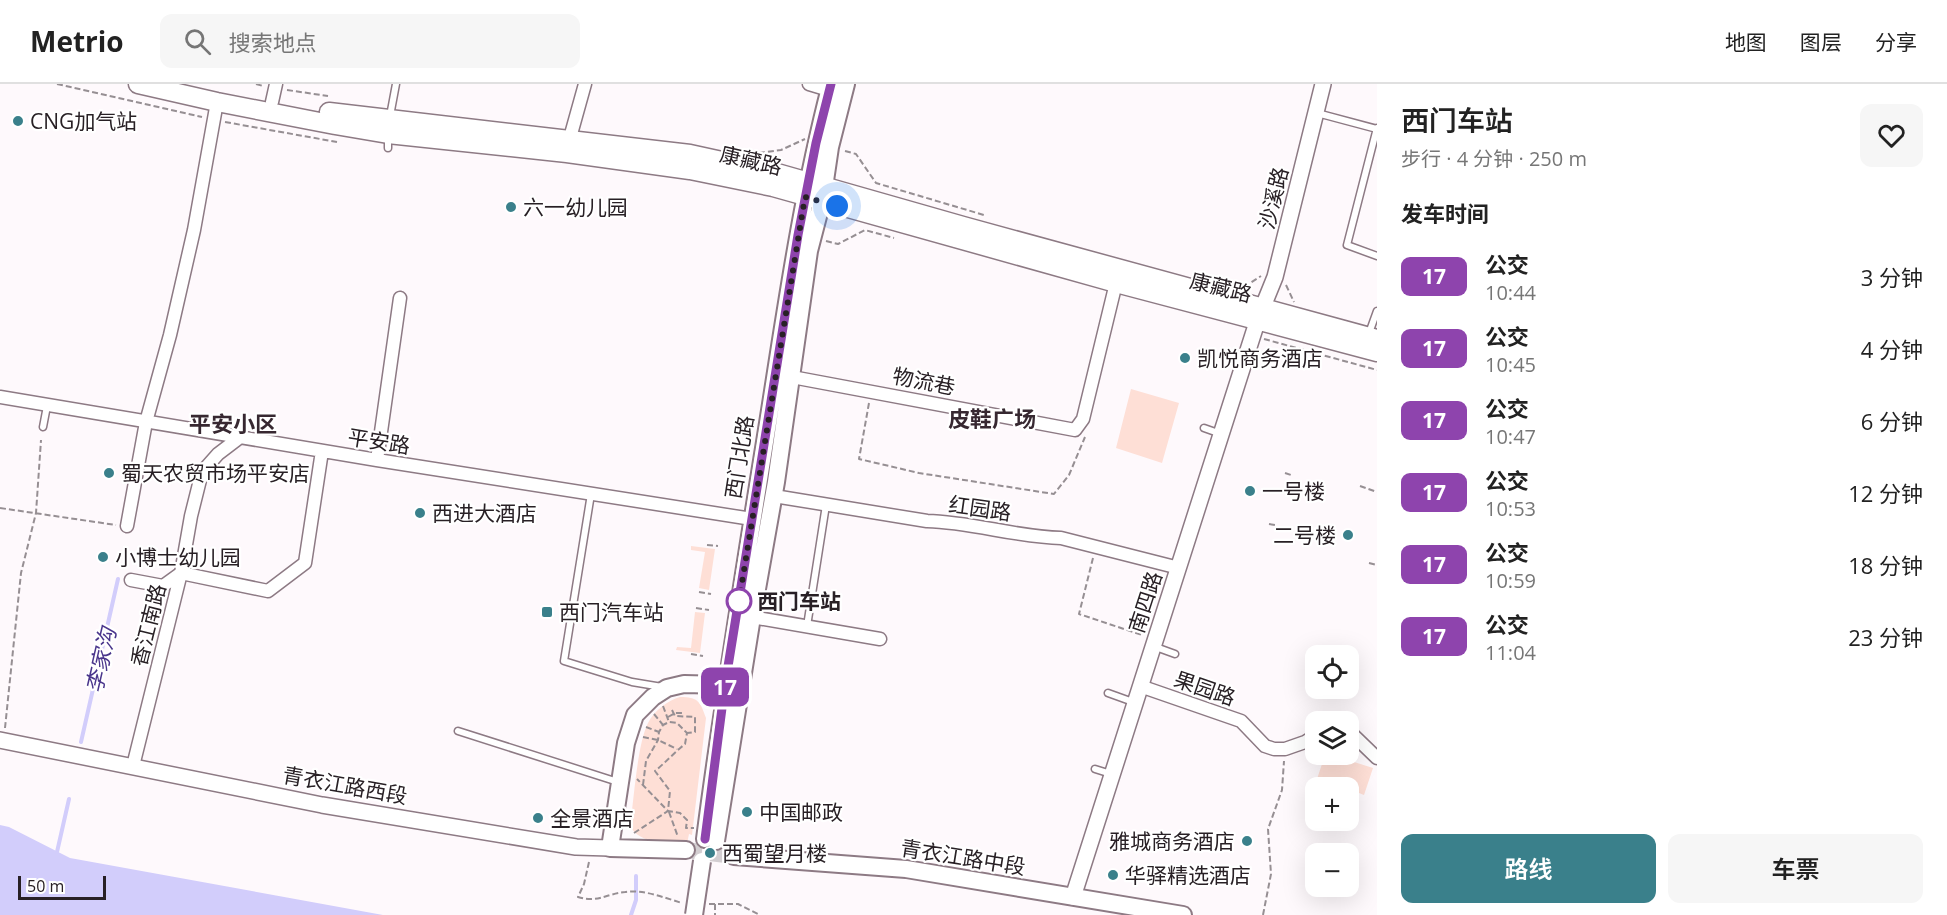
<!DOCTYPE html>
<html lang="zh">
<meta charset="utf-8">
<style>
:root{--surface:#fff;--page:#f6f6f6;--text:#222;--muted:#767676;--line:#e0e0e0;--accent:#3a808b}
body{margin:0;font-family:"Open Sans","Noto Sans SC",sans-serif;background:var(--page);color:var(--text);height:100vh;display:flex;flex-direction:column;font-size:22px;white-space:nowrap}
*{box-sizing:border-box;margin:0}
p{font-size:20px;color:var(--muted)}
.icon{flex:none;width:33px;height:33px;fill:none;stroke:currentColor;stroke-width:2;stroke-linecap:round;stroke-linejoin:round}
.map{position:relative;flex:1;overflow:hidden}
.drawer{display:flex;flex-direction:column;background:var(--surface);width:570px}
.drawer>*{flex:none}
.badge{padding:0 12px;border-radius:9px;font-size:21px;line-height:39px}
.buttons{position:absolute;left:1305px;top:561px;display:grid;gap:12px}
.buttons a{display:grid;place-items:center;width:54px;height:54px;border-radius:12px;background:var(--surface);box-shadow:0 6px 24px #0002;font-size:30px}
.scale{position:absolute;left:18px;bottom:15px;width:88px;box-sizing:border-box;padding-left:6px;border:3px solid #282025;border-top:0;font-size:16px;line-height:21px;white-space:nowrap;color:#282025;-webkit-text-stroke:4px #fff;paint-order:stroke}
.you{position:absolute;width:30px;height:30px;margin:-15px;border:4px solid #fff;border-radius:50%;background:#1a73e8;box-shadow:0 0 0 9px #1a73e833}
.map>.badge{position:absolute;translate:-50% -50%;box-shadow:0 0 0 3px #fff}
h2{padding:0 24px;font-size:22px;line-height:54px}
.round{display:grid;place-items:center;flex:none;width:63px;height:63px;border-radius:12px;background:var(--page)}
.head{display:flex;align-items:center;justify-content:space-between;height:102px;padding:0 24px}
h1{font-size:28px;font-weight:600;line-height:45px}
.action{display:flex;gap:12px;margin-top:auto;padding:12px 24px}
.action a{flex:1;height:69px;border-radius:12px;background:var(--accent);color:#fff;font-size:24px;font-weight:600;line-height:69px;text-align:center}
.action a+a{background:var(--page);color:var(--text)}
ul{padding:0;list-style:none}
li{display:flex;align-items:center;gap:18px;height:72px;padding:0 24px}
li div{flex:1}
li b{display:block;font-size:22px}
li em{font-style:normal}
li .badge{min-width:66px;font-weight:700;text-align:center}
header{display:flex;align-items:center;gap:36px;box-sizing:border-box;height:84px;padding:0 30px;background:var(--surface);border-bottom:2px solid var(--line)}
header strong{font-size:28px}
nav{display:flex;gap:33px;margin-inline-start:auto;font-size:21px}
.search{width:420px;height:54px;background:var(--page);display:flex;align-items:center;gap:15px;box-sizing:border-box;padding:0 21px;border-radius:12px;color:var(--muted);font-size:22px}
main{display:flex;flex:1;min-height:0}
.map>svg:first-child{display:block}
.green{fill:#fedfd6}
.water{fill:#d2cdfb}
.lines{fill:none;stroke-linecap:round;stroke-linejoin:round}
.stream{stroke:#d2cdfb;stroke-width:4}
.secondary-tunnel{stroke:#d3ced1;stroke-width:16;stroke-dasharray:16 8;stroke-linecap:butt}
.service-casing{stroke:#8d7a84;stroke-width:9}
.minor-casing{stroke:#8d7a84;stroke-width:15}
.tertiary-casing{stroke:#8d7a84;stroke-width:18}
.secondary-casing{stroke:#8d7a84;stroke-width:20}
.primary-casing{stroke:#8d7a84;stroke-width:21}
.path{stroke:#968f93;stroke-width:2;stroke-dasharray:6 3;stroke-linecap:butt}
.service{stroke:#fff;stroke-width:6}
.minor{stroke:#fff;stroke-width:12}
.tertiary{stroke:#fff;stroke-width:15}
.secondary{stroke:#fff;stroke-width:16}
.primary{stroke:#fff;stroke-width:18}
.secondary-bridge-casing{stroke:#8d7a84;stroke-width:20;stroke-linecap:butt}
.secondary-bridge{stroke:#fff;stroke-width:16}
.line-casing{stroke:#fff;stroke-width:14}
.line{stroke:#8e44ad;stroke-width:9}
.walk{stroke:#282025;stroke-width:6;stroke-dasharray:0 10.8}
.poi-dot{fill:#3a808b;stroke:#fff;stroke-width:2}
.stop-dot{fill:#fff;stroke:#8e44ad;stroke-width:3}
.labels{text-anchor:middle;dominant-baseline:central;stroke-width:4.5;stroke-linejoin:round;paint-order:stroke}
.poi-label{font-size:21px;fill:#282025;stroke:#fff;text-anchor:start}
.street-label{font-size:21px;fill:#282025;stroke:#fff}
.stop-label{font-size:21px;font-weight:bold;fill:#282025;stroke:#fff;text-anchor:start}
.neighbourhood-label{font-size:22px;font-weight:bold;fill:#372831;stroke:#fff}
.water-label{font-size:22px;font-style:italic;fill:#4a368c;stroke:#fff}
</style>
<header>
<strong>Metrio</strong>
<div class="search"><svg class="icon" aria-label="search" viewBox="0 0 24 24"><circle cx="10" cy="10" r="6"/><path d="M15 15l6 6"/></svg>搜索地点</div>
<nav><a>地图</a><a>图层</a><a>分享</a></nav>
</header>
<main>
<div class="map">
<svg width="1377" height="831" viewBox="0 0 1377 831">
<rect width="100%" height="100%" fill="#fef9fc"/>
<!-- green -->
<path class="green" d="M1131 305 1179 319 1162 379 1116 364Z
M691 462 715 465 709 506 699 504 705 468 691 466Z
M695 528 705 529 700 569 676 566 677 563 691 564Z
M680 613C698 613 700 617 706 634L692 751 689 750 687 760C668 758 640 761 630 742 634 716 637 661 648 639 654 627 668 616 680 613Z
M1325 671H1332L1373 684 1364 711 1349 705 1348 704 1317 695Z"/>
<!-- water -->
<path class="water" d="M0 741 9 743 70 774 383 831H0Z"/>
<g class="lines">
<!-- stream -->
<path class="stream" d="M81 658 118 495
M57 768 69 715
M631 831 636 816V792"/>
<!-- secondary-tunnel -->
<path class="secondary-tunnel" d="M686 766 734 772"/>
<!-- service casing -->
<g class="service-casing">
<path id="service" d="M1317 29 1377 45
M390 32 396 0
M1377 44 1347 161 1377 172
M388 51V64
M1368 252 1377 227
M43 343 47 322
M1204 344 1221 350
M591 410 564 577 632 598 662 603
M807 542 826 421
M1153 562 1175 570
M1108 609 1133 618
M458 647 618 698
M1095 685 1111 690"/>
</g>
<!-- minor casing -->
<g class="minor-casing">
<path id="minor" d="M809 0 829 6
M272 18 276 0
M568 61 585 0
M792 293 1075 346 1083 335 1116 199
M0 313 377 376 752 435
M377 376 400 214
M774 412 927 437C972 438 1016 453 1061 454L1179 484
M127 442 146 338 170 251 194 146 217 18
M131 496 163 502 181 489 268 507 305 479 322 367
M752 533 880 555
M1140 602 1241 637 1265 662 1274 665H1285L1305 658 1316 651
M1348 646 1377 674
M133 682 181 489 191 432 202 388 218 370 239 354"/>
</g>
<!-- tertiary casing -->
<g class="tertiary-casing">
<path id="tertiary" d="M0 656 322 721 576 763 610 764
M1073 813 1258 235 1275 193 1323 0"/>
</g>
<!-- secondary casing -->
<g class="secondary-casing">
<path id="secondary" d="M705 755C723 616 746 477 768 339 786 225 802 111 831 0
M716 757 752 533 776 398 809 167 822 117 830 63 846 0
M686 766 610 764 626 659 635 631 653 613 667 604 684 600 725 601
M734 772 906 785 1183 831"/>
</g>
<!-- primary casing -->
<g class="primary-casing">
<path id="primary" d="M138 0 217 18 335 41 388 50 567 69 690 86 773 103 1116 199 1377 268
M329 28 690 70 777 89 963 142 1377 255"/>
</g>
<!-- path -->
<path class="path" d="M57 0 202 33
M256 0 263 2
M287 6 328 12
M225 38 337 58
M845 67 856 70 876 99 984 131
M759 69 781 66 805 55
M826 157 838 160 865 146 894 154
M1286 201 1294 218
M1244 203 1261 192
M1264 255 1377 286
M869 319 859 375 919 389 1054 410 1069 391 1085 353
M1285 389 1291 391
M1360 402 1377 408
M0 424 116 441
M1269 440 1275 441
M707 461 718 462
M1093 474 1079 530 1142 551
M1369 479 1377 481
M699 508 711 510
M696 524 709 526
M691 570 703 572
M663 622 669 638
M672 626 675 632 695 633V648L687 649
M654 630 663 641
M668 633 675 629H684
M646 643 659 648
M5 644 21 489 36 429 41 356
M643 653 658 656 677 665
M643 701 646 677 658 656 659 648 663 641 669 638 677 639 687 649 685 660C675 668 666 678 655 687L670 707 668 727 680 729 687 736 686 744H694
M669 728 678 753
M634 749 668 727 637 695
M589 778 584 800 578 813C597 819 606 810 625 808 643 805 665 814 682 819
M709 820H738L760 831
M715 820V831
M1263 831 1271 790 1268 745 1282 706 1284 677"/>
<!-- service -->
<use href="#service" class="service"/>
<!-- minor -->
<use href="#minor" class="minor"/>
<!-- tertiary -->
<use href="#tertiary" class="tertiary"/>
<!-- secondary -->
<use href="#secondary" class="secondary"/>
<!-- primary -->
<use href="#primary" class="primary"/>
<!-- secondary-bridge casing -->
<g class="secondary-bridge-casing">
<path id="secondary-bridge" d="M694 831 702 777"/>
</g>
<!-- secondary-bridge -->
<use href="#secondary-bridge" class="secondary-bridge"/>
</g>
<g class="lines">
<!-- line casing -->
<g class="line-casing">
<path id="line" d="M705 755 725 601 798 151 816 59 831 0"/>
</g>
<!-- line -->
<use href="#line" class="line"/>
<!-- walk -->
<path class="walk" d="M739 517 805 113 837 122"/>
</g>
<!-- markers -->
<g class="poi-dot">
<circle cx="18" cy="37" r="6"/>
<circle cx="511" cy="123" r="6"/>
<circle cx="1185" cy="274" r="6"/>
<circle cx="109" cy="389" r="6"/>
<circle cx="1250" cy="407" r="6"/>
<circle cx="420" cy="429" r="6"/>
<circle cx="1348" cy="451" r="6"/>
<circle cx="103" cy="473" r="6"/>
<rect x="541" y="522" width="12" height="12" rx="3"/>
<circle cx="747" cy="728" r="6"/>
<circle cx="538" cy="734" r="6"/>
<circle cx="1247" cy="757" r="6"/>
<circle cx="710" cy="769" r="6"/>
<circle cx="1113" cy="791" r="6"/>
</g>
<circle class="stop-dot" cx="739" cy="517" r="12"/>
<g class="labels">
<!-- poi labels -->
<g class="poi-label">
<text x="30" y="37">CNG加气站</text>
<text x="523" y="123">六一幼儿园</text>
<text x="1197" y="274">凯悦商务酒店</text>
<text x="121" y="389">蜀天农贸市场平安店</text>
<text x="1262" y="407">一号楼</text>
<text x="432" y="429">西进大酒店</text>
<text x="1336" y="451" text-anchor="end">二号楼</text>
<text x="115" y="473">小博士幼儿园</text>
<text x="559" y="528">西门汽车站</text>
<text x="759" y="728">中国邮政</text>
<text x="550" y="734">全景酒店</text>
<text x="1235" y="757" text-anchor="end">雅城商务酒店</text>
<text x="722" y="769">西蜀望月楼</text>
<text x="1125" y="791">华驿精选酒店</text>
</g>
<!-- street labels -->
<g class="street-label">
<text transform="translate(751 76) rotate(13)">康藏路</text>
<text transform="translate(1273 114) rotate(-76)">沙溪路</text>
<text transform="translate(1221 203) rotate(14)">康藏路</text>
<text transform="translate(924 297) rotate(11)">物流巷</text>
<text transform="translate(379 357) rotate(9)">平安路</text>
<text transform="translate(739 373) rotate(-81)">西门北路</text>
<text transform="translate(980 424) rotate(8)">红园路</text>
<text transform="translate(1145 518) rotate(-72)">南四路</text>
<text transform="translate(148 541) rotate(-76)">香江南路</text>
<text transform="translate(1205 604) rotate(19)">果园路</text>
<text transform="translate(345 701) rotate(10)">青衣江路西段</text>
<text transform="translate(963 773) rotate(9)">青衣江路中段</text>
</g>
<!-- stop labels -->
<g class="stop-label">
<text x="757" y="517">西门车站</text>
</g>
<!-- neighbourhood labels -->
<g class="neighbourhood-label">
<text x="992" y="334">皮鞋广场</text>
<text x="233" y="339">平安小区</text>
</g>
<!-- water labels -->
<g class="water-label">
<text transform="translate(100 576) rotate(-77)">李家沟</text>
</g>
</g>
</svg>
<div class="buttons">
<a><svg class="icon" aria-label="locate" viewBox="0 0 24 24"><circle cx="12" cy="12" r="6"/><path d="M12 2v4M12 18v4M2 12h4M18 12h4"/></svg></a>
<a><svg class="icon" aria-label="layers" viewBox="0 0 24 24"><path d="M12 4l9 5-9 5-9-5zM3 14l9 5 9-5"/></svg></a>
<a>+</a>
<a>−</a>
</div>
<div class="scale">50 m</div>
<div class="you" style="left:837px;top:122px"></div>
<b class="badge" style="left:725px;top:603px;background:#8e44ad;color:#fff">17</b>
</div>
<section class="drawer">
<div class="head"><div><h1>西门车站</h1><p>步行 · 4 分钟 · 250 m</p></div><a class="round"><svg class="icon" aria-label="heart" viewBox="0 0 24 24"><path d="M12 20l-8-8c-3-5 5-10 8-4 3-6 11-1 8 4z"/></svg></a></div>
<h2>发车时间</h2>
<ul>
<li><span class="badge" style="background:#8e44ad;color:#fff">17</span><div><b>公交</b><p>10:44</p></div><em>3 分钟</em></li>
<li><span class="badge" style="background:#8e44ad;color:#fff">17</span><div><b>公交</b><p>10:45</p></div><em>4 分钟</em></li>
<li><span class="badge" style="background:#8e44ad;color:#fff">17</span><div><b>公交</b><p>10:47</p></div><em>6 分钟</em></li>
<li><span class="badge" style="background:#8e44ad;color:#fff">17</span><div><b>公交</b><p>10:53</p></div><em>12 分钟</em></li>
<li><span class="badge" style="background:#8e44ad;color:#fff">17</span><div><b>公交</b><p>10:59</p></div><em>18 分钟</em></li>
<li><span class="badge" style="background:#8e44ad;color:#fff">17</span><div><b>公交</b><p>11:04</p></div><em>23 分钟</em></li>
</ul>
<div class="action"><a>路线</a><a>车票</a></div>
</section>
</main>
